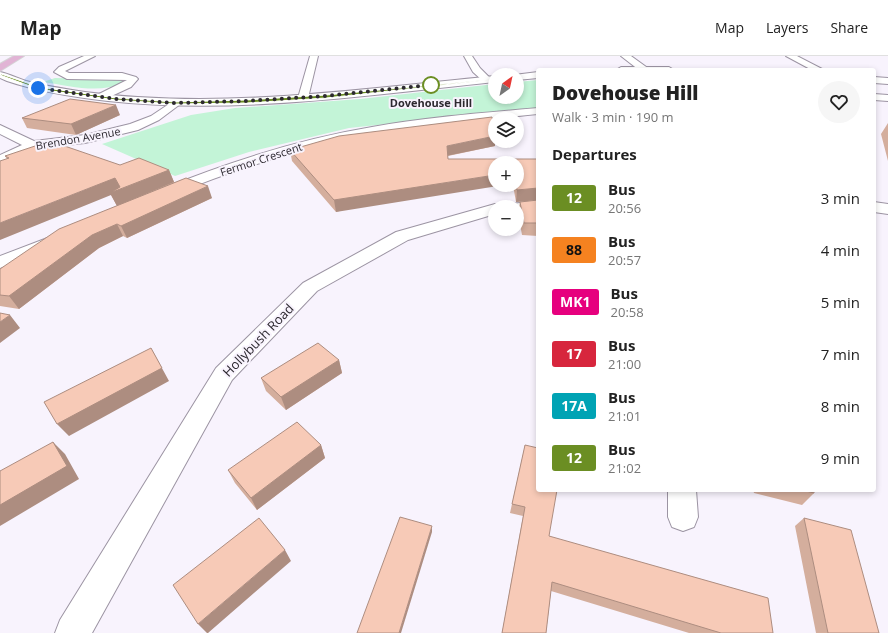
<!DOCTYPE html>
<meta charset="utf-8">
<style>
:root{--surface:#fff;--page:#f6f6f6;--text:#222;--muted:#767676;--line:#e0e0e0}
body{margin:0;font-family:"Open Sans",sans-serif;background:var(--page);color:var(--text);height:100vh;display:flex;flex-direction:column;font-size:15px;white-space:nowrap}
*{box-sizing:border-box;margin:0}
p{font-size:13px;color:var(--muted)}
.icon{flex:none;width:22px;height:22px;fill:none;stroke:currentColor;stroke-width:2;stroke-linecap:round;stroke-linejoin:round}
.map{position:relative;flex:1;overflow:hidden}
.drawer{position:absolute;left:536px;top:12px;width:340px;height:424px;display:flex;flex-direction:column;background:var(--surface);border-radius:4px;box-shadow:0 2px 6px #0003}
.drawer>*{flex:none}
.badge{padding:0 8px;border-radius:3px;font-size:14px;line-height:26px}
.needle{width:26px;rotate:33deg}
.fabs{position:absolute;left:488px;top:12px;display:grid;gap:8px}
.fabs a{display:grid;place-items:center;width:36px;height:36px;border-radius:50%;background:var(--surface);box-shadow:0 2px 6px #0003;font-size:20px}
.you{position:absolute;width:20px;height:20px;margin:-10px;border:3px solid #fff;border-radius:50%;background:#1a73e8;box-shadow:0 0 0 6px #1a73e833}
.map>.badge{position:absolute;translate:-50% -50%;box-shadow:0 0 0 2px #fff}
h2{padding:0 16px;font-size:15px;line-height:36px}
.round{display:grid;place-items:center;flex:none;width:42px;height:42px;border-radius:21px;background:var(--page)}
.headline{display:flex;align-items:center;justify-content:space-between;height:68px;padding:0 16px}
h1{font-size:19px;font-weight:800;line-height:30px}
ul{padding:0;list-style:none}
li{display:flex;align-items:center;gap:12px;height:52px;padding:0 16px}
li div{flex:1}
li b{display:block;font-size:15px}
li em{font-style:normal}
li .badge{min-width:44px;font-weight:700;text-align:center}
header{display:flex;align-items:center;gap:24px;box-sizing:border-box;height:56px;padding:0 20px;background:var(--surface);border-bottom:1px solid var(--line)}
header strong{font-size:19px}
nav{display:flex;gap:22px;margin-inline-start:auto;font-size:14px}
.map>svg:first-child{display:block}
.green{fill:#c3f4d7}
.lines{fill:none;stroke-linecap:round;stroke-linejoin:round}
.minor-casing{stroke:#9c94a3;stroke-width:2}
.tertiary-casing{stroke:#9c94a3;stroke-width:2}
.primary-casing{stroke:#d5d4d6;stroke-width:2}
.minor{fill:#fff;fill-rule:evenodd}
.tertiary{fill:#fff;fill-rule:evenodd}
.primary{fill:#e1b4d5;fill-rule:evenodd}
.wall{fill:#d4ae9d}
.shaded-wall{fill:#ad8d80}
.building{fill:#f7cab7;stroke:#ad8d80}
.line{fill:#6b8e23;stroke:#fff}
.walk{stroke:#2d2930;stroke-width:4;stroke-dasharray:0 7.2}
.stop-dot{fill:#fff;stroke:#6b8e23;stroke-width:2}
.labels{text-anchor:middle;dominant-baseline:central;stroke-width:4;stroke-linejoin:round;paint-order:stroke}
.far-stop-label{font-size:11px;font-weight:bold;fill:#2d2930;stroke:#f8f3fd}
.far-street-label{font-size:11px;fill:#2d2930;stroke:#f8f3fd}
.street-label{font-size:13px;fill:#2d2930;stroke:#f8f3fd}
</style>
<header>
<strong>Map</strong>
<nav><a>Map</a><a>Layers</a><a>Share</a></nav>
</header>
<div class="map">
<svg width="888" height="577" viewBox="0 0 888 577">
<rect width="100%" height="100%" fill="#f8f3fd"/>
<!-- green -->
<path class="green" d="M55 22 120 23 124 27C98 38 71 30 43 26Z
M538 24V52L349 72 249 96 175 120 102 88 191 59 235 52 360 43 495 28V41H517V26Z"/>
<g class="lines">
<!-- minor casing -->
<g class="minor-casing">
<path id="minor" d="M84 0H95L65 15 69 17H122L136 21 138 23 131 31 105 43H97L96 41 97 39 127 24 67 23 54 16 59 11Z
M310 0H318L308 42 303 45 298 42Z
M464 0H472L480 12 491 23 489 25H483L473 16Z
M621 0H631L649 13 639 14Z
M874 38 888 39V45L874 44Z
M175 44 180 47 179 49 159 64 138 74 85 87 36 92 0 108V99L22 89 0 78V69L34 85 85 79 130 68 151 60Z
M538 52V58C482 64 425 68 369 79 301 92 236 113 172 139H162L160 136 162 133C229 106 300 83 372 71 427 61 483 57 538 52Z
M538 145V155L517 156V151H509L511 148Z
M874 146 888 148V158L874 156Z
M495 148 501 151H495V158L408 184 317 235 232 324 92 577H55L60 564 216 312 303 227 396 176Z
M50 181 56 182 59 186 56 190 0 212V200Z
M668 434H696L698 461 694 471 683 475 672 471 668 461Z"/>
</g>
<!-- tertiary casing -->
<g class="tertiary-casing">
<path id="tertiary" d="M786 0H797L824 14H812Z
M621 11H669L674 14H616Z
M0 16C9 18 17 22 26 25 45 30 65 33 85 36 222 54 359 33 495 20V26C367 39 237 59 108 45 74 41 39 36 7 25L0 22Z
M538 16V22L517 24V19H514Z
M874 21 888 22V28L874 27Z"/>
</g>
<!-- primary casing -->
<g class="primary-casing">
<path id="primary" d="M14 0H24L0 15V8Z"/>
</g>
<!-- minor -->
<use href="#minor" class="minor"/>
<!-- tertiary -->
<use href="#tertiary" class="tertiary"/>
<!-- primary -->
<use href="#primary" class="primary"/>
</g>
<!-- wall -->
<path class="wall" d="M120 59 76 79 27 72 22 62Z
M888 67V105L881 78Z
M495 90 448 100V103H538V144L516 146 513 129H517V107L336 156 292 105 290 94Z
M5 100 120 109 169 114 174 126 212 142 127 182 123 180 99 192 19 253 0 250V213L117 150 111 139 7 103Z
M538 144V180L522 179 518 157 520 146Z
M339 304 342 317 286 354 266 335 261 322Z
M321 389 325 402 257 454 235 427 228 414Z
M525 389 549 480 773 577H689L551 535 546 577H502L523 460 510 457Z
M753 434H814V437L802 449 754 437Z
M804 462 879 577H816L795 470Z"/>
<!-- shaded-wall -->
<path class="shaded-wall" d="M116 49 120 59 76 79 71 68Z
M495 80V90L446 100 447 90Z
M169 114 174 126 117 150 111 139 0 184V167L115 122 121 133Z
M495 119V129H504L336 156 334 144Z
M208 130 212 142 127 182 121 170Z
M538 132V144L516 146 517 134Z
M117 168 123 180 99 192 19 253 9 240 92 179Z
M10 259 20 272 0 287V266Z
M151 292 169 325 69 380 57 368Z
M339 304 342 317 286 354 281 341Z
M53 386 65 398 79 423 0 470V449Z
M321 389 325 402 257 454 251 442Z
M432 470V476L401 577H399Z
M285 494 291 505 208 577H207L198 568Z"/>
<!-- building -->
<path class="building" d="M70 43 116 49 71 68 22 62Z
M492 61 495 76V80L447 90 448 103H538V132L517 134 516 129H517V107H512L511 104V107H495V119L334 144 290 94 339 80Z
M50 85 120 109 139 102 169 114 110 137 120 131 115 122 0 167V105L9 102 5 100Z
M186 122 208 130 121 170 117 168 92 179 9 240 0 239V213L59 173Z
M538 144V167H524L520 146Z
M0 257 10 259 0 266Z
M318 287 339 304 281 341 261 322Z
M151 292 162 312 57 368 44 346Z
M297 366 321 389 251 442 228 414Z
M53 386 67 410 0 449V415Z
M525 389 538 392V434H557L549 480 768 542 773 577H721L552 526 546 577H502L525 451 512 448Z
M802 434H814V437Z
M400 461 432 470 399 577H357Z
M259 462 285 494 198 568 173 529Z
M804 462 851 474 879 577H828Z"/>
<!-- line -->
<path class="line" d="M1 18 39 31 116 42 175 46 246 44 326 39 497 23 326 42 246 47 175 48 116 44 38 33 0 19Z"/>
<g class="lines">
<!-- walk -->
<path class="walk" d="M38 32 116 43 175 47 246 45 326 40 431 29"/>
</g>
<!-- markers -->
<circle class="stop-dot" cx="431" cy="29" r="8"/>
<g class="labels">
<!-- far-stop labels -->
<g class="far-stop-label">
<text x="431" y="46">Dovehouse Hill</text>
</g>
<!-- far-street labels -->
<g class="far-street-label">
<text transform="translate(78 82) rotate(-10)">Brendon Avenue</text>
<text transform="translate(261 103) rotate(-18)">Fermor Crescent</text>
</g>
<!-- street labels -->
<g class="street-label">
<text transform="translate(258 284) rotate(-46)">Hollybush Road</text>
</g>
</g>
</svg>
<div class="fabs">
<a><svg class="needle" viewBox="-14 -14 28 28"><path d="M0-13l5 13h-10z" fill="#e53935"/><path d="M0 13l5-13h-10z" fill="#767676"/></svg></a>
<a><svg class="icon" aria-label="layers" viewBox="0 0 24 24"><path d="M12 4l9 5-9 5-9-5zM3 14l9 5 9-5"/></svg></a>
<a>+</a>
<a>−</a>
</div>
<div class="you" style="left:38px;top:32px"></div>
<section class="drawer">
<div class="headline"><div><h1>Dovehouse Hill</h1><p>Walk · 3 min · 190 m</p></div><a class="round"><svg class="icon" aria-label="heart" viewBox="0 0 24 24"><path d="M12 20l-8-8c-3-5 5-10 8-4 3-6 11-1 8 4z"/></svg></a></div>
<h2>Departures</h2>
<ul>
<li><span class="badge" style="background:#6b8e23;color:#fff">12</span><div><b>Bus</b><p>20:56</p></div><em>3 min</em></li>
<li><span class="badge" style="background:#f58220;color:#111">88</span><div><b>Bus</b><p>20:57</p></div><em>4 min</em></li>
<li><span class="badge" style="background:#e6007e;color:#fff">MK1</span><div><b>Bus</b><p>20:58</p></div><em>5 min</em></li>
<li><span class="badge" style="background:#d7263d;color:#fff">17</span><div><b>Bus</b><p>21:00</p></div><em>7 min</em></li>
<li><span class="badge" style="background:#00a3b4;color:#fff">17A</span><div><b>Bus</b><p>21:01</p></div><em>8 min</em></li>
<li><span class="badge" style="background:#6b8e23;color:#fff">12</span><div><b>Bus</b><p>21:02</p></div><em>9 min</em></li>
</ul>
</section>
</div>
